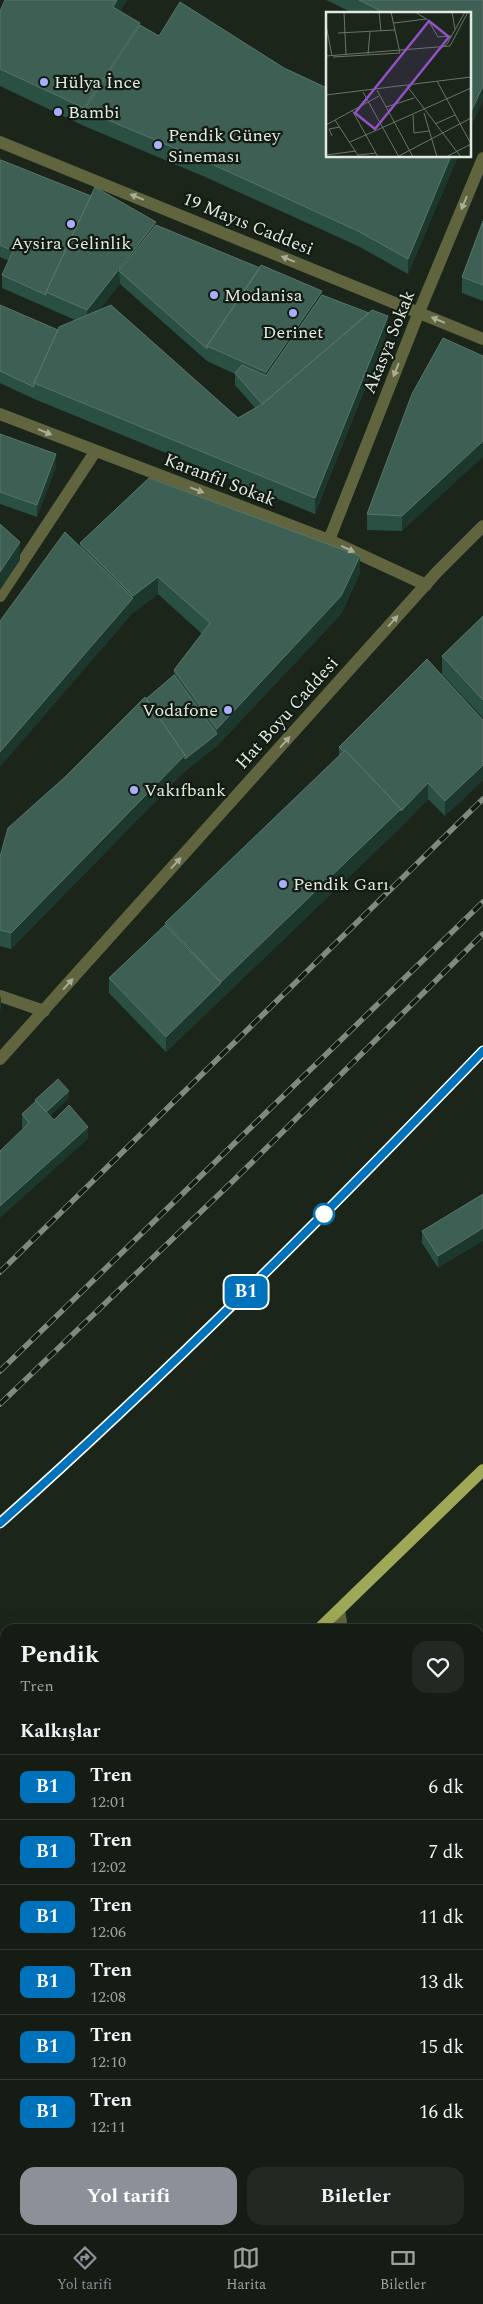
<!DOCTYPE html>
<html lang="tr">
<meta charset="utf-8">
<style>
:root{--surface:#141c14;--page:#212922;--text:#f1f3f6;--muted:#9da1a0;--line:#333a34;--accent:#8c9099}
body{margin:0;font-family:Spectral,serif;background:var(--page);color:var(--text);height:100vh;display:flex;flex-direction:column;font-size:19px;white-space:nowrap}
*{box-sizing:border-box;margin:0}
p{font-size:16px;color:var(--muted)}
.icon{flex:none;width:28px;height:28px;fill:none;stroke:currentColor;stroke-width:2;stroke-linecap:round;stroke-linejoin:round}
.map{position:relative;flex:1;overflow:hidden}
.drawer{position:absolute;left:0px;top:1624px;width:484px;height:611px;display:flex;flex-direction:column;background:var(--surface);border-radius:15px 15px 0 0;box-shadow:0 5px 20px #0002,0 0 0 1px var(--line)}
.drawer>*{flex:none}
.badge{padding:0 10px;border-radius:8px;font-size:18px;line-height:32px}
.map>.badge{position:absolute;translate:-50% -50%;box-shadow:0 0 0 2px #fff}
h2{padding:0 20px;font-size:19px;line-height:45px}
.round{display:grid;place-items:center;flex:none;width:52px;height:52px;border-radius:15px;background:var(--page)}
.overview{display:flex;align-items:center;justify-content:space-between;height:85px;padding:0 20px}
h1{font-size:24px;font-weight:700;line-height:38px}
.cta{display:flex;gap:10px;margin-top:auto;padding:10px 20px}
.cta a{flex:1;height:58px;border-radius:15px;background:var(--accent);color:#fff;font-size:20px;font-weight:700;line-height:58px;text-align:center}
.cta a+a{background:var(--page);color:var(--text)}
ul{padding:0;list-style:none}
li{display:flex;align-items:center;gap:15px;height:65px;padding:0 20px;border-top:1px solid var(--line)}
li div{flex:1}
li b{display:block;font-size:19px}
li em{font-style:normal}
li .badge{min-width:55px;font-weight:700;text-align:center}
.tabs{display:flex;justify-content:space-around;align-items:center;height:70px;border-top:1px solid var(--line);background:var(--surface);font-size:14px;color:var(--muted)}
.tabs a{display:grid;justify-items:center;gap:2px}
.tabs .current{color:var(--accent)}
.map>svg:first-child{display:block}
.green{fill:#4d3c0c}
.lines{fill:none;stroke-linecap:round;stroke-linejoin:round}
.service{stroke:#60653f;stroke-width:12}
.pedestrian{stroke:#60653f;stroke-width:12}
.minor{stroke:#60653f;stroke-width:12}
.tertiary{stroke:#60653f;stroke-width:12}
.primary{stroke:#9ea856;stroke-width:12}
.rail-casing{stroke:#818980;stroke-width:5.5}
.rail{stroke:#121b11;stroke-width:4;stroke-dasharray:11;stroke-linecap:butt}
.wall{fill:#2a4f43;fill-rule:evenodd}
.shaded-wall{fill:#1c372b}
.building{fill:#3e5f54;stroke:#58756a}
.oneway{fill:#a8ae99}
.line-casing{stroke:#fff;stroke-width:11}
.line{stroke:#0072bc;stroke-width:8}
.poi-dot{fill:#a8b0fc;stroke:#121b11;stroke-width:2}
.stop-dot{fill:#fff;stroke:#0072bc;stroke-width:2.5}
.labels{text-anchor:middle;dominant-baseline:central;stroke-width:4.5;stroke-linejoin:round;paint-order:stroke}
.poi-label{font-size:18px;fill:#e3eae2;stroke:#121b11;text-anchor:start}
.street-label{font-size:18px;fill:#e3eae2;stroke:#121b11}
.inset-road{fill:none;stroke:#6b746a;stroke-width:1}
.view{fill:#9052c6;fill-opacity:0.15;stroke:#9052c6;stroke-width:2.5}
.inset-edge{fill:none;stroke:#e3eae2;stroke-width:2.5}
</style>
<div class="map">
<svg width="483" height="2234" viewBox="0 0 483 2234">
<rect width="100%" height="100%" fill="#1b251a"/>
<!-- green -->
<path class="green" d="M479 2138 483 2145V2208L479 2206Z"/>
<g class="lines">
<!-- service -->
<path class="service" d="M339 1610 342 1629"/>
<!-- pedestrian -->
<path class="pedestrian" d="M0 596 95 452
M0 996 44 1011"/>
<!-- minor -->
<path class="minor" d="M0 142 483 339
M0 414 329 540 426 585
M329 540 419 312 483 158
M479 2223 483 2224
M14 2234 19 2230"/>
<!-- tertiary -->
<path class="tertiary" d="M0 1059 437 572 483 526"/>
<!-- primary -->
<path class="primary" d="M319 1629 483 1470
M0 1952 5 1942"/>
<!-- rail casing -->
<g class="rail-casing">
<path id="rail" d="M0 1272 483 799
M0 1371 483 902
M0 1404 233 1181 483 934
M0 1523C168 1373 326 1213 483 1051"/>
</g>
<!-- rail -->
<use href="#rail" class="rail"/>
</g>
<!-- wall -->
<path class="wall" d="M127 0 120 11 327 156H458L408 274 358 246 203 176 84 126 0 86V11Z
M326 0H483L469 14H355Z
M0 156 1 160 322 295 388 331 315 514 34 399 0 383V305L58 330 75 320 2 288V275L9 261 0 257ZM120 284 207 361 235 374V385L255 408 238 418 99 310Z
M483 221V301L462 293V277Z
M443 338 402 531 367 530V514Z
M0 434 56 467 37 517 0 504Z
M80 543 360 573 341 614 217 746 185 771 11 949 0 946V857L65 777 146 699 174 675V670L202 634 158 594 133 613 80 546Z
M483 616V718L442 674V656Z
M339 747 483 780 445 816 428 799 401 827 166 1052 109 993V978L165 925V923L339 756Z
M69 1098 50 1116 54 1120 88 1139 23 1129 22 1127V1114L35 1102V1100Z
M483 1194 438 1268 422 1243V1231Z
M483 1789V2033L479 2030V1794Z
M5 2077V2203L0 2197V2078Z
M142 2230H230L233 2234H145Z
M236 2230H309L305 2234H239Z"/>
<!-- shaded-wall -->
<path class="shaded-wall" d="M117 0H127L113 25V7Z
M140 23V40L84 110V108Z
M483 86V101L469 131V116Z
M451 156H458L408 274V259Z
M156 222V238L119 271 120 284 87 326V310Z
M322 291V307L266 388V372Z
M388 316V331L315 514V498Z
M483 441V457L402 531V516Z
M56 454V467L37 517V505Z
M20 542V560L0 590V572Z
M360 556V573L341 614 217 746 185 771 11 949V933L185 755 217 734V729Z
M158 577V594L133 613 0 767V752L133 598V596Z
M483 741V780L445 816V801Z
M428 783V799L401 827 166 1052V1037L221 983V982Z
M1 996V1009L0 1010V998Z
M69 1091V1098L46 1120V1113Z
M88 1127V1139L0 1218V1206Z
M483 1228V1241L438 1268V1256Z
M5 2150V2163L0 2168V2155Z
M295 2230H309L305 2234H291Z"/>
<!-- building -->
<path class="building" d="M5 0H117L113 7 140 23 84 108 0 69V11Z
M359 0H483V86L469 116V14H382L383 12Z
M180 2 284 68 327 88V156H451L408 259 358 231 203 160 84 110 140 25 159 36Z
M1 160 91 196 46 292V295L2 275 13 251 0 245V163Z
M95 187 156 222 87 310 46 292Z
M483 221V285L462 277Z
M156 225 260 268 207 346V349L119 271Z
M261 265 322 291 266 372 207 346Z
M322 295 369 313 262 404 235 373 242 365 266 376Z
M0 305 58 330 34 383V387L0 371Z
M111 305 238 418 264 403 372 310 388 316 315 498 34 383 59 327Z
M443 338 483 356V441L402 516 367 514 412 394Z
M0 434 56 454 37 505 0 492Z
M149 478 360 556 341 596 217 729 174 670 210 623 158 577 133 596 80 543Z
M0 524 20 542 0 572Z
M65 532 133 598 0 752V621Z
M483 616V700L442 656Z
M427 659 483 720V765L445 801 428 783 401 811V809L345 750 344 752 339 747Z
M174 675 217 734 185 759V755L146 699Z
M145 697 185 755 11 933 0 930V857L8 828 65 777Z
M345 750 401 809 221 982 165 923Z
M165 925 221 983 166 1037 109 978Z
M58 1079 69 1091 46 1112 35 1100Z
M36 1101 54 1120 69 1105 88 1127 0 1206V1151L29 1123 22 1114Z
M483 1194V1228L438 1256 422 1231Z
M483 1789V2016L479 2012V1794Z
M1 2075 5 2077V2150L0 2155V2078Z
M5 2157V2190L0 2185V2162Z
M49 2230H133L137 2234H45Z
M156 2230H230L233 2234H159Z
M246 2230H295L291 2234H250Z"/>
<!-- one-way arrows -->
<defs><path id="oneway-solid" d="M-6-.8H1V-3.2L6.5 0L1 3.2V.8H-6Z" transform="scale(1.25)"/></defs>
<g class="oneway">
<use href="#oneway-solid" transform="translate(137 197) rotate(-158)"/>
<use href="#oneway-solid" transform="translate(464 203) rotate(113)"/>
<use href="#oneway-solid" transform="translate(288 259) rotate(-158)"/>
<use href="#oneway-solid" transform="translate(438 320) rotate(-157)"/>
<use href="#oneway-solid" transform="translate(396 370) rotate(112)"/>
<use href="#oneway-solid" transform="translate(45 432) rotate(22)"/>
<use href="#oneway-solid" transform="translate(197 490) rotate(21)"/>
<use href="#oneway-solid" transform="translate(348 549) rotate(25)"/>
<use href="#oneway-solid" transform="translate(393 621) rotate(-48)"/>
<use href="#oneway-solid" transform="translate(285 742) rotate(-48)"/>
<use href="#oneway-solid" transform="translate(176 863) rotate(-48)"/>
<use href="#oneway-solid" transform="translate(68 984) rotate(-48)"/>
</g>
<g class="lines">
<!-- line casing -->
<g class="line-casing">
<path id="line" d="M0 1523C168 1373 327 1213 483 1051"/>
</g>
<!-- line -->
<use href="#line" class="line"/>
</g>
<!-- markers -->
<g class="poi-dot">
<circle cx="44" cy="82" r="5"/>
<circle cx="58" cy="112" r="5"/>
<circle cx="158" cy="145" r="5"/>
<circle cx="71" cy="224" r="5"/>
<circle cx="214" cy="295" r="5"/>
<circle cx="293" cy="313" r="5"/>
<circle cx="228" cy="710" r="5"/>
<circle cx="134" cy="790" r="5"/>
<circle cx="283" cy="884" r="5"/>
</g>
<circle class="stop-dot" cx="324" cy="1214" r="10"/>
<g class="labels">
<!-- poi labels -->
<g class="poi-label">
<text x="54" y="82">Hülya İnce</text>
<text x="68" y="112">Bambi</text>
<text x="168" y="135">Pendik Güney<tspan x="168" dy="21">Sineması</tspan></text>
<text x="71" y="243" text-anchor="middle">Aysira Gelinlik</text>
<text x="224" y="295">Modanisa</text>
<text x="293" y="332" text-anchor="middle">Derinet</text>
<text x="218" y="710" text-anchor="end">Vodafone</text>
<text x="144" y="790">Vakıfbank</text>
<text x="293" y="884">Pendik Garı</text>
</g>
<!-- street labels -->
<g class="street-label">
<text transform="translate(248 224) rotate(22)">19 Mayıs Caddesi</text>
<text transform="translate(389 342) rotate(-68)">Akasya Sokak</text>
<text transform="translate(220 480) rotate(21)">Karanfil Sokak</text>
<text transform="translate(287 713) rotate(-48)">Hat Boyu Caddesi</text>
</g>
</g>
<!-- overview -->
<g transform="translate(326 12)">
<rect width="145" height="145" fill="#1b251a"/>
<path class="inset-road" d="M18 0 20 43M53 0 55 19M89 0 102 8 112 25 126 24M126 0 129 17M68 11 100 7M0 13 6 44M12 21 69 18M124 34 142 0M115 36 121 32 139 0M42 42 44 20M0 44 124 34M7 45 74 41 65 0M111 69 145 132 120 145M81 74 135 145M51 78 87 145M37 80 73 145M0 83 145 65M60 95 88 86M26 98 52 145M98 101 111 145M87 103 88 121 103 119M9 108 33 145M109 112 129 103M0 113 53 84M6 124 3 117 14 115M24 130 145 76M0 143 30 139M32 143 50 141M71 145 145 106"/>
<path class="view" d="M103 9 123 25 49 117 29 101Z"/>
<rect width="145" height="145" class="inset-edge"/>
</g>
</svg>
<b class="badge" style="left:246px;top:1292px;background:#0072bc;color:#fff">B1</b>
<section class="drawer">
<div class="overview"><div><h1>Pendik</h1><p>Tren</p></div><a class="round"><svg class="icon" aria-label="heart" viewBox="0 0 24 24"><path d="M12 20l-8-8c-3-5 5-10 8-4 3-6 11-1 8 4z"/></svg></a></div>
<h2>Kalkışlar</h2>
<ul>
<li><span class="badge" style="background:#0072bc;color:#fff">B1</span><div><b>Tren</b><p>12:01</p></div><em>6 dk</em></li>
<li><span class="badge" style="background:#0072bc;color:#fff">B1</span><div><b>Tren</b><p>12:02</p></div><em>7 dk</em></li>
<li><span class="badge" style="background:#0072bc;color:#fff">B1</span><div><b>Tren</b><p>12:06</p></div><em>11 dk</em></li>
<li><span class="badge" style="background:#0072bc;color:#fff">B1</span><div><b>Tren</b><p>12:08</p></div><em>13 dk</em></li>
<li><span class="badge" style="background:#0072bc;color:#fff">B1</span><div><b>Tren</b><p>12:10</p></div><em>15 dk</em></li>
<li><span class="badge" style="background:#0072bc;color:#fff">B1</span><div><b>Tren</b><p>12:11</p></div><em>16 dk</em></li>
</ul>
<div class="cta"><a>Yol tarifi</a><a>Biletler</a></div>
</section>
</div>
<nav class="tabs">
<a class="current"><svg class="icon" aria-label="directions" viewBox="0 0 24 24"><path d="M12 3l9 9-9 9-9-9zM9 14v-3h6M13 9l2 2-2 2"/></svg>Yol tarifi</a>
<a><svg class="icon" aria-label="map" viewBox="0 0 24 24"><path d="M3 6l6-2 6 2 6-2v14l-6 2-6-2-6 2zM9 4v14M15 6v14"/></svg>Harita</a>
<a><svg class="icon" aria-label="tickets" viewBox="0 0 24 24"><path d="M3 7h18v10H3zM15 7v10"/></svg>Biletler</a>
</nav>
